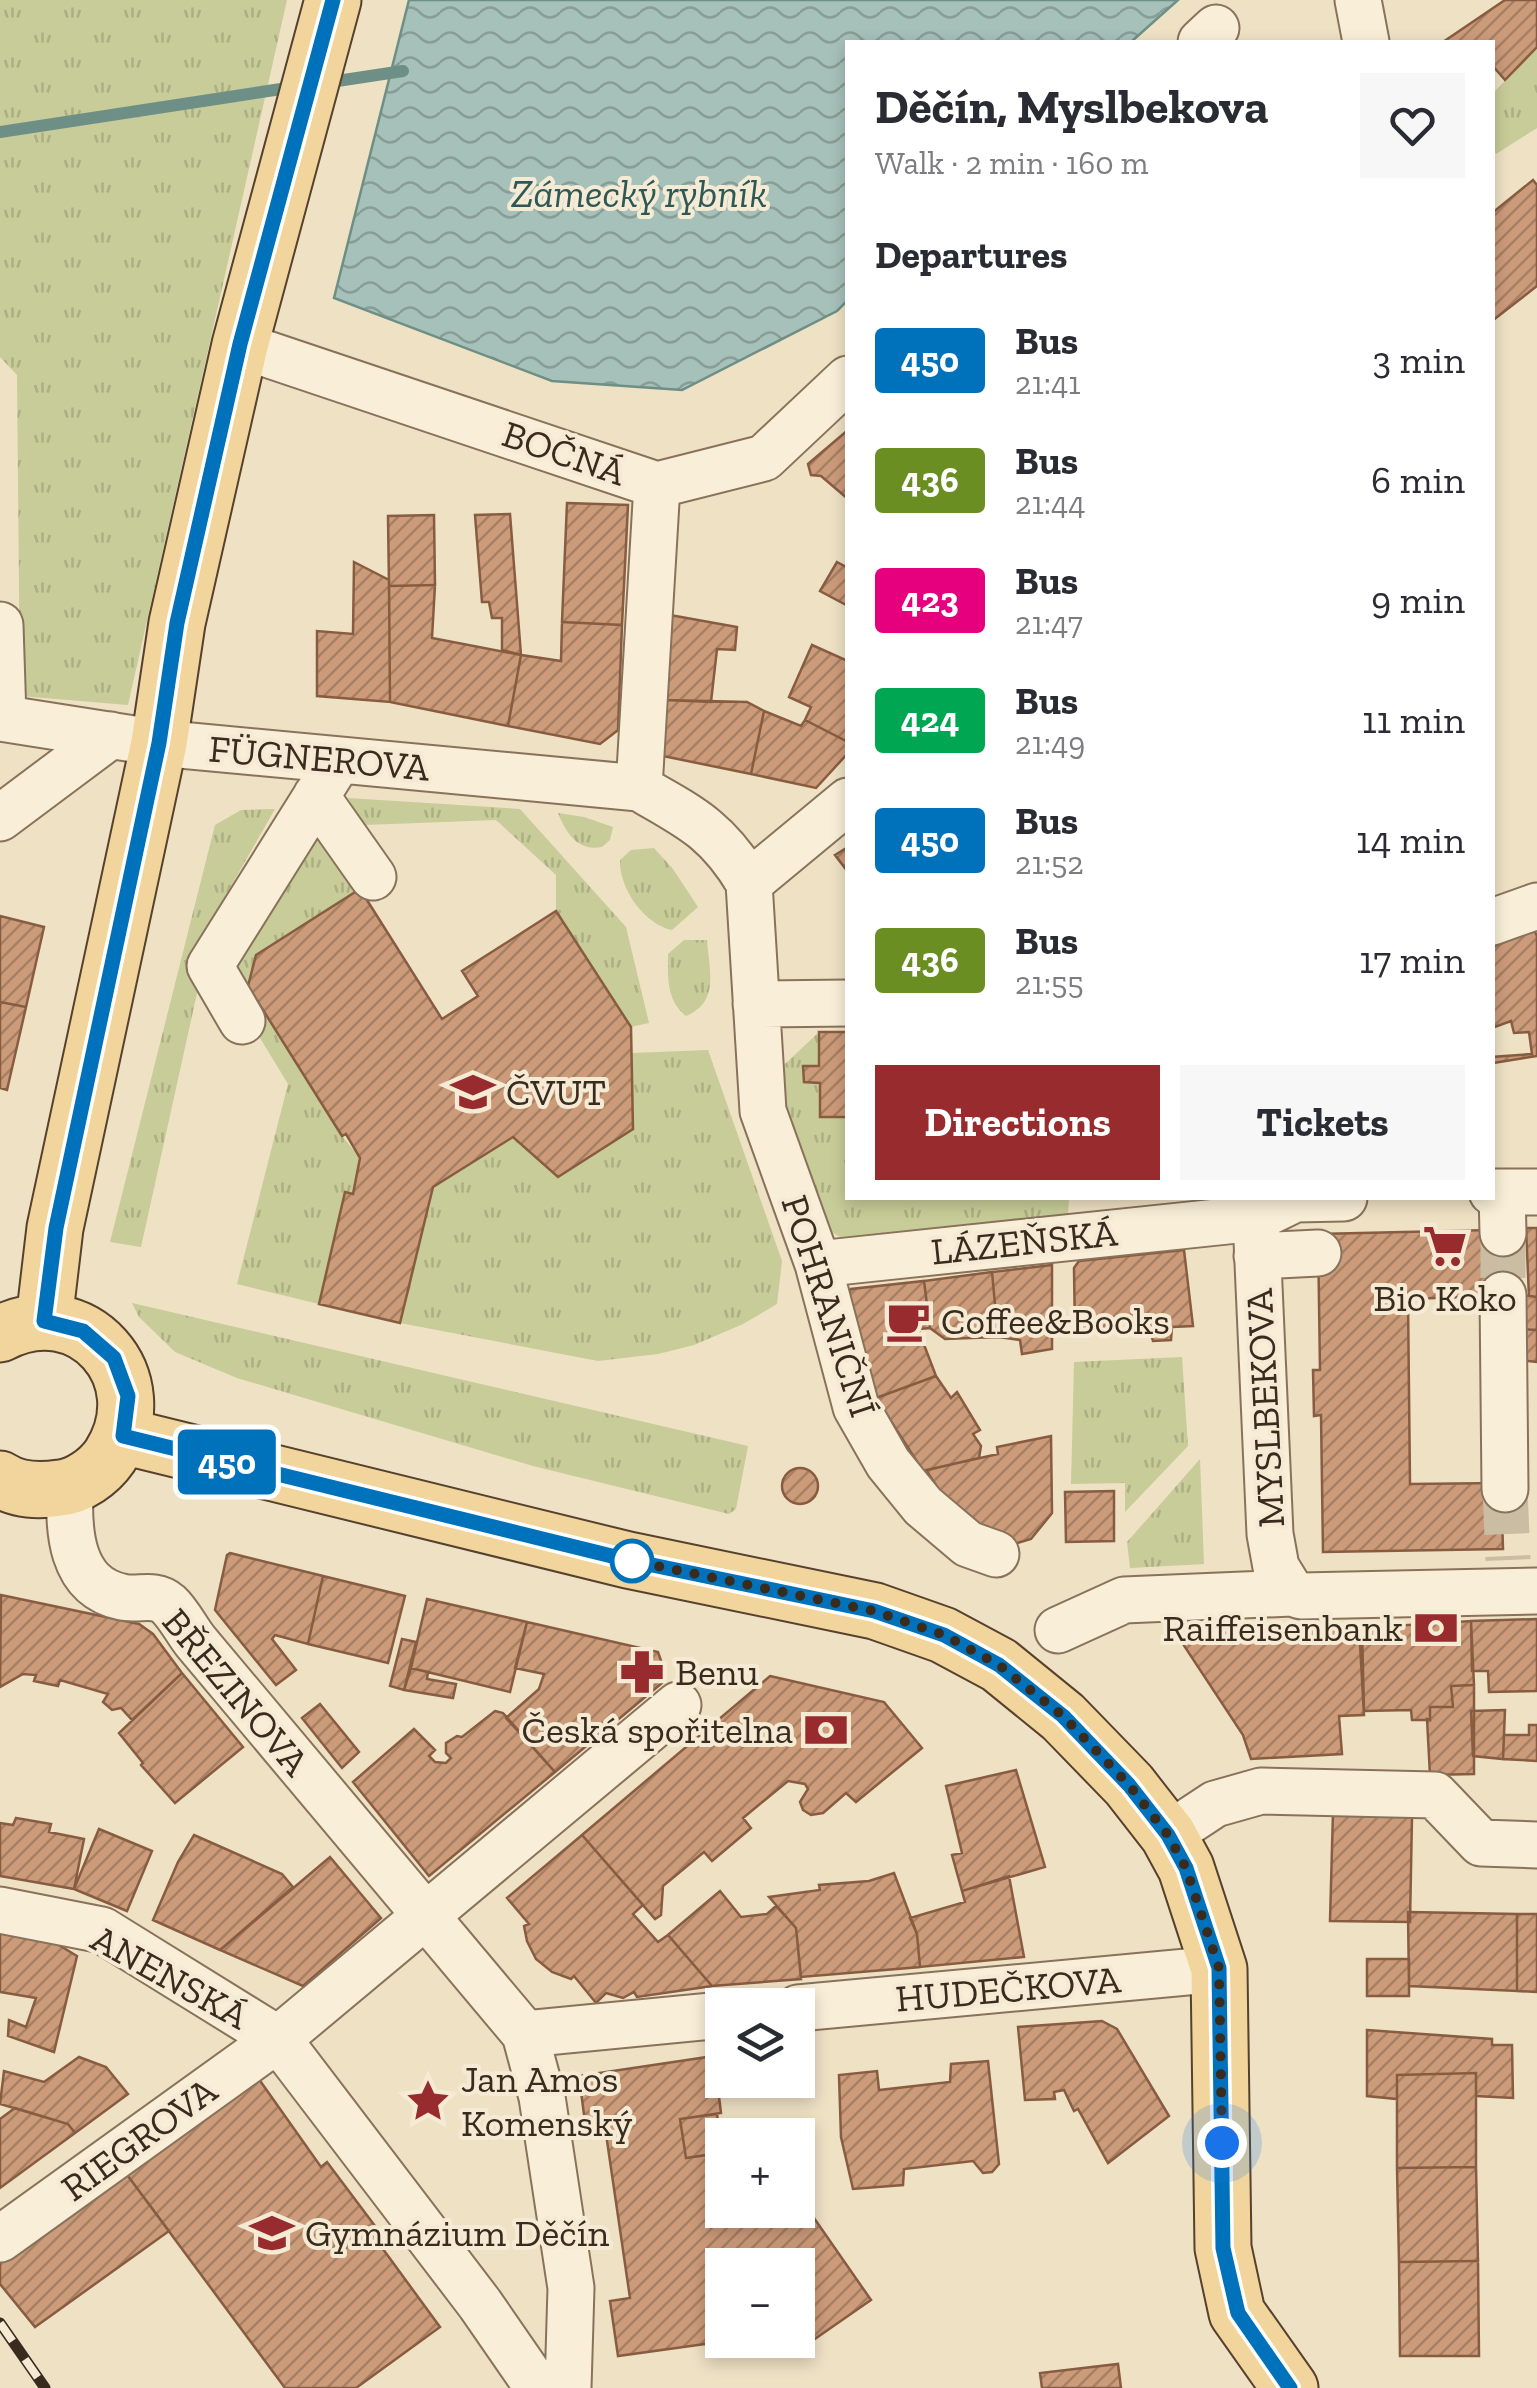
<!DOCTYPE html>
<meta charset="utf-8">
<style>
:root{--surface:#fff;--page:#f7f7f7;--text:#2b2b33;--muted:#7c7c81;--accent:#972b2d}
body{margin:0;font-family:"Zilla Slab",serif;background:var(--page);color:var(--text);height:100vh;display:flex;flex-direction:column;font-size:38px;white-space:nowrap}
*{box-sizing:border-box;margin:0}
p{font-size:32px;color:var(--muted)}
.icon{flex:none;width:55px;height:55px;fill:none;stroke:currentColor;stroke-width:2;stroke-linecap:round;stroke-linejoin:round}
.map{position:relative;flex:1;overflow:hidden}
.side{position:absolute;left:845px;top:40px;width:650px;height:1160px;display:flex;flex-direction:column;background:var(--surface);border-radius:0px;box-shadow:0 5px 15px #0003}
.side>*{flex:none}
.badge{padding:0 20px;border-radius:8px;font-size:35px;line-height:65px}
.buttons{position:absolute;left:705px;top:1988px;display:grid;gap:20px}
.buttons a{display:grid;place-items:center;width:110px;height:110px;border-radius:0px;background:var(--surface);box-shadow:0 5px 15px #0003;font-size:50px}
.you{position:absolute;width:50px;height:50px;margin:-25px;border:8px solid #fff;border-radius:50%;background:#1a73e8;box-shadow:0 0 0 15px #1a73e833}
.map>.badge{position:absolute;translate:-50% -50%;box-shadow:0 0 0 5px #fff}
h2{padding:0 30px;font-size:38px;line-height:90px}
.round{display:grid;place-items:center;flex:none;width:105px;height:105px;border-radius:0px;background:var(--page)}
.summary{display:flex;align-items:center;justify-content:space-between;height:170px;padding:0 30px}
h1{font-size:48px;font-weight:700;line-height:75px}
.button{display:flex;gap:20px;margin-top:auto;padding:20px 30px}
.button a{flex:1;height:115px;border-radius:0px;background:var(--accent);color:#fff;font-size:40px;font-weight:700;line-height:115px;text-align:center}
.button a+a{background:var(--page);color:var(--text)}
ul{padding:0;list-style:none}
li{display:flex;align-items:center;gap:30px;height:120px;padding:0 30px}
li div{flex:1}
li b{display:block;font-size:38px}
li em{font-style:normal}
li .badge{min-width:110px;font-weight:700;text-align:center}
.map>svg:first-child{display:block}
.grass{fill:url(#grass-tufts)}
.water{fill:url(#water-waves);stroke:#6d8f86;stroke-width:2.5}
.lines{fill:none;stroke-linecap:round;stroke-linejoin:round}
.stream{stroke:#6d8f86;stroke-width:12}
.building{fill:url(#building-hatch);stroke:#885c41;stroke-width:2.5}
.minor-tunnel{stroke:#cabda3;stroke-width:45;stroke-dasharray:45 22;stroke-linecap:butt}
.minor-casing{stroke:#89725b;stroke-width:49}
.major-casing{stroke:#56412f;stroke-width:59}
.minor{stroke:#f9eed7;stroke-width:45}
.major{stroke:#f1d59c;stroke-width:55}
.rail-casing{stroke:#392b1e;stroke-width:11}
.rail{stroke:#f5ebd4;stroke-width:8;stroke-dasharray:22;stroke-linecap:butt}
.line-casing{stroke:#fff;stroke-width:22}
.line{stroke:#0072bc;stroke-width:15}
.walk{stroke:#392b1e;stroke-width:10;stroke-dasharray:0 18}
.stop-dot{fill:#fff;stroke:#0072bc;stroke-width:5}
.labels{text-anchor:middle;dominant-baseline:central;stroke-width:8;stroke-linejoin:round;paint-order:stroke}
.street-label{font-size:38px;fill:#392b1e;stroke:#f5ebd4}
.poi-label{font-size:38px;fill:#392b1e;stroke:#f5ebd4;text-anchor:start}
.water-label{font-size:40px;font-style:italic;fill:#2e5855;stroke:#f5ebd4}
</style>
<div class="map">
<svg width="1537" height="2388" viewBox="0 0 1537 2388">
<defs>
<pattern id="grass-tufts" width="24" height="20" patternUnits="userSpaceOnUse" patternTransform="scale(2.5)"><rect width="24" height="20" fill="#c7cc98"/><path d="M3 7l-1-3M5 7V3M7 7l1-3M15 17l-1-3M17 17v-4M19 17l1-3" fill="none" stroke="#acaf83"/></pattern>
<pattern id="water-waves" width="16" height="10" patternUnits="userSpaceOnUse" patternTransform="scale(2.5)"><rect width="16" height="10" fill="#a6c1b9"/><path d="M0 5q4-4 8 0t8 0" fill="none" stroke="#889d96"/></pattern>
<pattern id="building-hatch" width="6" height="6" patternUnits="userSpaceOnUse" patternTransform="scale(2.5)"><rect width="6" height="6" fill="#cc9b7a"/><path d="M-1 1l2-2M0 6l6-6M5 7l2-2" fill="none" stroke="#a77f63"/></pattern>
</defs>
<rect width="100%" height="100%" fill="#eee1c4"/>
<!-- grass -->
<path class="grass" d="M0 0H287L128 705 20 696 17 375 0 357Z
M1537 48V128L1496 154 1493 149V93Z
M348 798 520 809 626 927 649 1023 630 1027 556 911V875L496 820 364 825Z
M275 809 219 907 203 966 141 1247 110 1242 215 825 241 810Z
M558 813 584 817 613 827 610 840 602 847C578 852 566 833 558 813Z
M316 825 358 890 256 955 248 986 342 1136 360 1158 353 1194 345 1193 319 1304 237 1284 288 1084 226 982Z
M654 848 673 869 698 907 672 930C644 924 619 888 620 860L631 850Z
M684 940H707C709 970 720 1002 686 1016 666 1000 668 977 668 954Z
M819 1032V1066H803L804 1082 820 1083V1117H847L848 1198H1069L1068 1215 845 1240 830 1231 784 1109 785 1064Z
M708 1050 782 1261 777 1304 743 1324 694 1345 658 1354 598 1361 400 1323 433 1187 513 1137 559 1177 633 1129 632 1053Z
M132 1303 748 1446 736 1509 729 1514 533 1466 237 1378 175 1352 139 1317Z
M1182 1357 1188 1446 1125 1512V1483L1071 1484 1074 1362Z
M1200 1459 1204 1564 1130 1568 1127 1542Z"/>
<!-- water -->
<path class="water" d="M409 0H1178L1131 42H848L847 301 837 311 682 390 552 381 334 298Z"/>
<g class="lines">
<!-- stream -->
<path class="stream" d="M324 83 403 71
M0 132 294 87"/>
</g>
<!-- building -->
<path class="building" d="M1505 0H1537V47L1505 80 1492 65V42H1443Z
M1533 180 1537 185V286L1492 321V213Z
M848 430V499L821 476 811 475 808 464Z
M567 503 628 505 622 625 562 622Z
M510 514 521 655 502 650V618H492L489 602H482L475 515Z
M434 515 435 585 389 586 388 516Z
M354 562 389 580 390 702 317 696V631L353 634Z
M837 562 848 568V606L820 591Z
M435 585 432 638 521 655 508 726 390 702 389 586Z
M670 615 737 627 735 650 717 649 711 702 666 700Z
M562 622 622 625 618 730 600 744 508 726 521 655 561 661Z
M812 645 848 661V742L805 720 811 707 789 697Z
M666 700 747 702 764 711 751 774 663 756Z
M764 711 801 726 805 720 848 742V753L816 788 751 774Z
M848 847V872L835 855Z
M360 889 442 1019 478 996 462 971 556 911 631 1027 633 1129 558 1177 513 1137 433 1187 400 1323 319 1304 345 1192 353 1194 360 1158 346 1134 342 1136 248 986 256 955Z
M0 916 44 927 26 1007 0 1002Z
M1534 930 1537 936V1056L1493 1063 1492 1057 1532 1054 1529 1032 1514 1033 1511 1021 1492 1028V947Z
M0 1002 26 1007 7 1090 0 1088Z
M819 1032H848V1117H820V1083L804 1082 803 1066H819Z
M1526 1228H1537V1297H1529Z
M1490 1230 1491 1296 1408 1299 1410 1484 1501 1483 1503 1549 1323 1552 1321 1415 1314 1416 1313 1370H1320L1318 1234Z
M1184 1250 1193 1326 1172 1327 1171 1340 1153 1341 1147 1321 1112 1322 1113 1331 1075 1334 1074 1268 1079 1261Z
M1052 1265V1349L1022 1354 1020 1340 998 1337 992 1272Z
M992 1272 998 1337 945 1339 930 1328 924 1281Z
M924 1281 930 1328 918 1329 936 1376 876 1398 843 1306 851 1289Z
M1522 1295 1537 1297V1330L1521 1329Z
M1521 1329 1537 1330V1362L1520 1360Z
M936 1376 951 1398 957 1392 980 1430 973 1434 981 1446 979 1458 923 1471 876 1398Z
M1051 1436 1052 1513 1031 1539 1000 1548 969 1535 926 1470 998 1454 997 1447Z
M782 1486a18 18 0 1 1 36 0a18 18 0 1 1-36 0Z
M1114 1491V1541L1066 1542 1065 1492Z
M230 1553 323 1576 308 1644 275 1635 272 1639 296 1670 276 1685 215 1610 227 1555Z
M323 1576 405 1596 388 1663 308 1644Z
M1 1595 139 1624 153 1634 182 1673 132 1720 121 1708 112 1710 103 1702 108 1694 60 1680 58 1686 34 1681 36 1675 23 1674 0 1687Z
M427 1599 527 1622 510 1692 411 1668Z
M1537 1619V1691L1489 1692 1488 1671H1472L1471 1621Z
M1471 1621 1474 1685 1451 1686 1453 1707H1430V1720H1412L1411 1710 1364 1711 1362 1628Z
M527 1622 658 1652 665 1672 662 1683 555 1772 506 1718 539 1689 544 1674 515 1668Z
M1359 1626 1364 1715 1339 1716 1342 1754 1251 1759 1243 1735 1177 1635Z
M402 1639 416 1642 404 1690 390 1686Z
M411 1668 428 1672 427 1679 456 1684 453 1698 404 1690Z
M182 1673 243 1747 175 1803 141 1765 143 1763 119 1733Z
M770 1676 884 1702 922 1748 856 1802 846 1793 823 1813 811 1815 803 1810 800 1802 808 1789 805 1784 788 1781 743 1818 751 1828 712 1861 704 1852 663 1886 661 1915 655 1919 582 1835Z
M1474 1685V1774L1430 1775 1427 1719 1430 1720V1707H1453L1451 1686Z
M320 1704 359 1752 342 1768 302 1718Z
M1505 1710 1503 1759 1473 1756 1471 1711Z
M495 1711 503 1713 555 1772 429 1876 353 1782 414 1729 435 1750 429 1756 435 1762 446 1763 451 1758 446 1753V1743L457 1736 462 1737Z
M1529 1725H1537V1761L1503 1759 1504 1735H1529Z
M1016 1770 1045 1867 962 1891 952 1855 962 1853 946 1786Z
M1333 1812 1412 1817 1410 1922 1330 1921Z
M16 1818 51 1824 49 1832 84 1839 74 1889 0 1876V1823L13 1825Z
M99 1829 152 1851 127 1911 74 1889Z
M194 1835 282 1874 293 1887 220 1950 153 1920 178 1862Z
M582 1835 643 1905 633 1914 658 1942 668 1935 712 1986 637 1997 634 1992 623 1998 606 1993 596 2003 574 1976 571 1979 552 1972 536 1959 527 1941 524 1926 529 1924 507 1898Z
M330 1857 381 1918 303 1986 220 1950Z
M894 1873 917 1934 920 1967 801 1977 796 1928 769 1897 820 1890 819 1885 869 1881Z
M1009 1876 1024 1957 920 1967 917 1934 910 1918 965 1902 962 1891Z
M720 1891 741 1917 767 1914 776 1906 796 1928 801 1979 712 1986 668 1935Z
M1408 1912 1517 1914V1991L1409 1986Z
M1517 1914H1537V1992L1517 1991Z
M0 1933 57 1944 77 1956 54 2052 8 2036 9 2020 26 2027 36 1998 0 1992Z
M1367 1959H1409V1996H1367Z
M1102 2021 1117 2029 1169 2116 1108 2163 1078 2109 1074 2111 1064 2090 1054 2092 1055 2099 1025 2100 1018 2027Z
M1367 2030 1492 2039V2045H1512L1513 2098 1476 2096V2073L1397 2075V2099L1367 2096Z
M714 2056 721 2113 680 2119 686 2158 713 2154 722 2210H798V2195L871 2300 809 2343 798 2328V2265H722V2340H734L618 2356 610 2301 630 2298 605 2127 586 2130 579 2076Z
M79 2057 106 2067 128 2094 75 2133 68 2124 0 2104 4 2071 44 2082Z
M988 2061 999 2164 992 2172 983 2173 973 2161 904 2169 903 2185 853 2189 841 2137 839 2075 877 2071 879 2090 950 2082 951 2064Z
M1476 2073V2167L1397 2168V2075Z
M256 2075 321 2167 327 2162 378 2230 372 2234 440 2327 356 2388H285L125 2172Z
M15 2108 68 2124 75 2133 0 2188V2119Z
M717 2114 721 2143 713 2154 686 2158 680 2119Z
M1476 2167 1478 2261 1399 2262 1397 2168Z
M125 2172 169 2231 35 2327 0 2284V2262Z
M1478 2261 1479 2356H1400L1399 2262Z
M1118 2364 1121 2388H1042L1040 2373Z"/>
<g class="lines">
<!-- minor-tunnel -->
<path class="minor-tunnel" d="M1503 1233V1295
M1505 1489 1508 1560"/>
<!-- minor casing -->
<g class="minor-casing">
<path id="minor" d="M1358 0 1366 42
M1201 42 1216 28
M240 345 657 485
M657 485 764 458 848 379
M0 625 3 717
M0 718 159 743 639 788C690 817 718 830 749 883L763 1111 818 1264 856 1407 888 1463 923 1506 968 1544 996 1554
M639 788 657 485
M316 796 373 877
M0 818 111 735
M749 883 848 801
M1492 922 1537 906
M756 1004 848 1003
M242 1021 210 966 339 760
M1492 1192H1537
M1502 1192 1503 1233
M1256 1218 1270 1534 1276 1567 1292 1593
M1257 1256 1318 1253
M818 1264 1256 1218 1295 1199 1344 1198
M1503 1295 1505 1489
M70 1487C68 1530 70 1586 122 1597 138 1601 154 1592 168 1604 179 1614 187 1631 196 1642L525 2034 542 2097 571 2288 568 2388
M1058 1630 1124 1600 1292 1593 1301 1596 1537 1591
M1168 1835 1215 1804 1261 1791 1435 1795 1481 1843 1537 1845
M0 1910 102 1930 278 2039 480 2304 538 2388
M798 2008 1219 1969
M525 2034 722 2015
M0 2239 278 2039 678 1705"/>
</g>
<!-- major casing -->
<g class="major-casing">
<path id="major" d="M44 1321 55 1228 159 743 177 623 240 345 333 0
M0 1334C82 1290 160 1378 110 1456 99 1472 79 1486 60 1488 39 1491 18 1491 0 1479
M123 1436 628 1560 875 1611 943 1635 999 1665 1063 1717 1129 1785 1168 1835 1186 1868 1219 1969 1223 2248 1237 2313 1290 2388"/>
</g>
<!-- minor -->
<use href="#minor" class="minor"/>
<!-- major -->
<use href="#major" class="major"/>
<!-- rail casing -->
<g class="rail-casing">
<path id="rail" d="M0 2323 45 2388"/>
</g>
<!-- rail -->
<use href="#rail" class="rail"/>
</g>
<g class="lines">
<!-- line casing -->
<g class="line-casing">
<path id="line" d="M333 0 240 344 177 623 159 743 56 1228 44 1321 83 1331 114 1358 128 1396 123 1436 628 1560 874 1611 944 1635 999 1665 1063 1716 1129 1785 1168 1835 1186 1868 1219 1968 1223 2248 1238 2313 1290 2388"/>
</g>
<!-- line -->
<use href="#line" class="line"/>
<!-- walk -->
<path class="walk" d="M632 1561 628 1560 874 1611 944 1635 999 1665 1063 1716 1129 1785 1168 1835 1186 1868 1219 1968 1222 2143"/>
</g>
<!-- icons -->
<defs>
<g id="university-bare" transform="scale(3.45)"><path d="M0-5L7-2L0 1L-7-2ZM-4 1L0 2.5L4 1V4Q0 6-4 4Z" fill="#972b2d" stroke="#f5ebd4" stroke-width="2.5" paint-order="stroke"/></g>
<g id="supermarket-bare" transform="scale(3.45)"><path d="M-6-5.5h2.5l.6 2H6L4.5 2H-2.5L-4.4-4H-6ZM-1.5 3.2a1.3 1.3 0 1 0 .1 0ZM3 3.2a1.3 1.3 0 1 0 .1 0Z" fill="#972b2d" stroke="#f5ebd4" stroke-width="2.5" paint-order="stroke"/></g>
<g id="cafe-bare" transform="scale(3.45)"><path d="M-5.5-4.5H6V0H3Q3 3.5 0 3.5H-2.5Q-5.5 3.5-5.5 0ZM3-3.2v2h1.7v-2ZM-6 4.5H4V6H-6Z" fill="#972b2d" stroke="#f5ebd4" stroke-width="2.5" paint-order="stroke"/></g>
<g id="bank-bare" transform="scale(3.45)"><path d="M-6-4H6V4H-6ZM0-2.3a2.3 2.3 0 1 0 0 4.6a2.3 2.3 0 1 0 0-4.6Z" fill="#972b2d" stroke="#f5ebd4" stroke-width="2.5" paint-order="stroke"/></g>
<g id="pharmacy-bare" transform="scale(3.45)"><path d="M-2-6h4v4h4v4h-4v4h-4v-4h-4v-4h4Z" fill="#972b2d" stroke="#f5ebd4" stroke-width="2.5" paint-order="stroke"/></g>
<g id="sight-bare" transform="scale(3.45)"><path d="M0-6L1.8-2.2L6-1.7L2.9 1.2L3.7 5.4L0 3.3L-3.7 5.4L-2.9 1.2L-6-1.7L-1.8-2.2Z" fill="#972b2d" stroke="#f5ebd4" stroke-width="2.5" paint-order="stroke"/></g>
</defs>
<g fill-rule="evenodd">
<use href="#university-bare" x="473" y="1092"/>
<use href="#supermarket-bare" x="1445" y="1246"/>
<use href="#cafe-bare" x="908" y="1321"/>
<use href="#bank-bare" x="1436" y="1628"/>
<use href="#pharmacy-bare" x="642" y="1672"/>
<use href="#bank-bare" x="826" y="1730"/>
<use href="#sight-bare" x="428" y="2101"/>
<use href="#university-bare" x="272" y="2233"/>
</g>
<!-- markers -->
<circle class="stop-dot" cx="632" cy="1561" r="20"/>
<g class="labels">
<!-- street labels -->
<g class="street-label">
<text transform="translate(564 453) rotate(19)">BOČNÁ</text>
<text transform="translate(319 758) rotate(5)">FÜGNEROVA</text>
<text transform="translate(1024 1242) rotate(-6)">LÁZEŇSKÁ</text>
<text transform="translate(829 1306) rotate(72)">POHRANIČNÍ</text>
<text transform="translate(1265 1408) rotate(-93)">MYSLBEKOVA</text>
<text transform="translate(236 1692) rotate(50)">BŘEZINOVA</text>
<text transform="translate(170 1977) rotate(29)">ANENSKÁ</text>
<text transform="translate(1008 1989) rotate(-5)">HUDEČKOVA</text>
<text transform="translate(139 2139) rotate(-36)">RIEGROVA</text>
</g>
<!-- poi labels -->
<g class="poi-label">
<text x="506" y="1092">ČVUT</text>
<text x="1445" y="1298" text-anchor="middle">Bio Koko</text>
<text x="941" y="1321">Coffee&amp;Books</text>
<text x="1403" y="1628" text-anchor="end">Raiffeisenbank</text>
<text x="675" y="1672">Benu</text>
<text x="793" y="1730" text-anchor="end">Česká spořitelna</text>
<text x="461" y="2079">Jan Amos<tspan x="461" dy="44">Komenský</tspan></text>
<text x="305" y="2233">Gymnázium Děčín</text>
</g>
<!-- water labels -->
<g class="water-label">
<text x="639" y="193">Zámecký rybník</text>
</g>
</g>
</svg>
<div class="buttons">
<a><svg class="icon" aria-label="layers" viewBox="0 0 24 24"><path d="M12 4l9 5-9 5-9-5zM3 14l9 5 9-5"/></svg></a>
<a>+</a>
<a>−</a>
</div>
<div class="you" style="left:1222px;top:2143px"></div>
<b class="badge" style="left:227px;top:1462px;background:#0072bc;color:#fff">450</b>
<section class="side">
<div class="summary"><div><h1>Děčín, Myslbekova</h1><p>Walk · 2 min · 160 m</p></div><a class="round"><svg class="icon" aria-label="heart" viewBox="0 0 24 24"><path d="M12 20l-8-8c-3-5 5-10 8-4 3-6 11-1 8 4z"/></svg></a></div>
<h2>Departures</h2>
<ul>
<li><span class="badge" style="background:#0072bc;color:#fff">450</span><div><b>Bus</b><p>21:41</p></div><em>3 min</em></li>
<li><span class="badge" style="background:#6b8e23;color:#fff">436</span><div><b>Bus</b><p>21:44</p></div><em>6 min</em></li>
<li><span class="badge" style="background:#e6007e;color:#fff">423</span><div><b>Bus</b><p>21:47</p></div><em>9 min</em></li>
<li><span class="badge" style="background:#00a651;color:#fff">424</span><div><b>Bus</b><p>21:49</p></div><em>11 min</em></li>
<li><span class="badge" style="background:#0072bc;color:#fff">450</span><div><b>Bus</b><p>21:52</p></div><em>14 min</em></li>
<li><span class="badge" style="background:#6b8e23;color:#fff">436</span><div><b>Bus</b><p>21:55</p></div><em>17 min</em></li>
</ul>
<div class="button"><a>Directions</a><a>Tickets</a></div>
</section>
</div>
